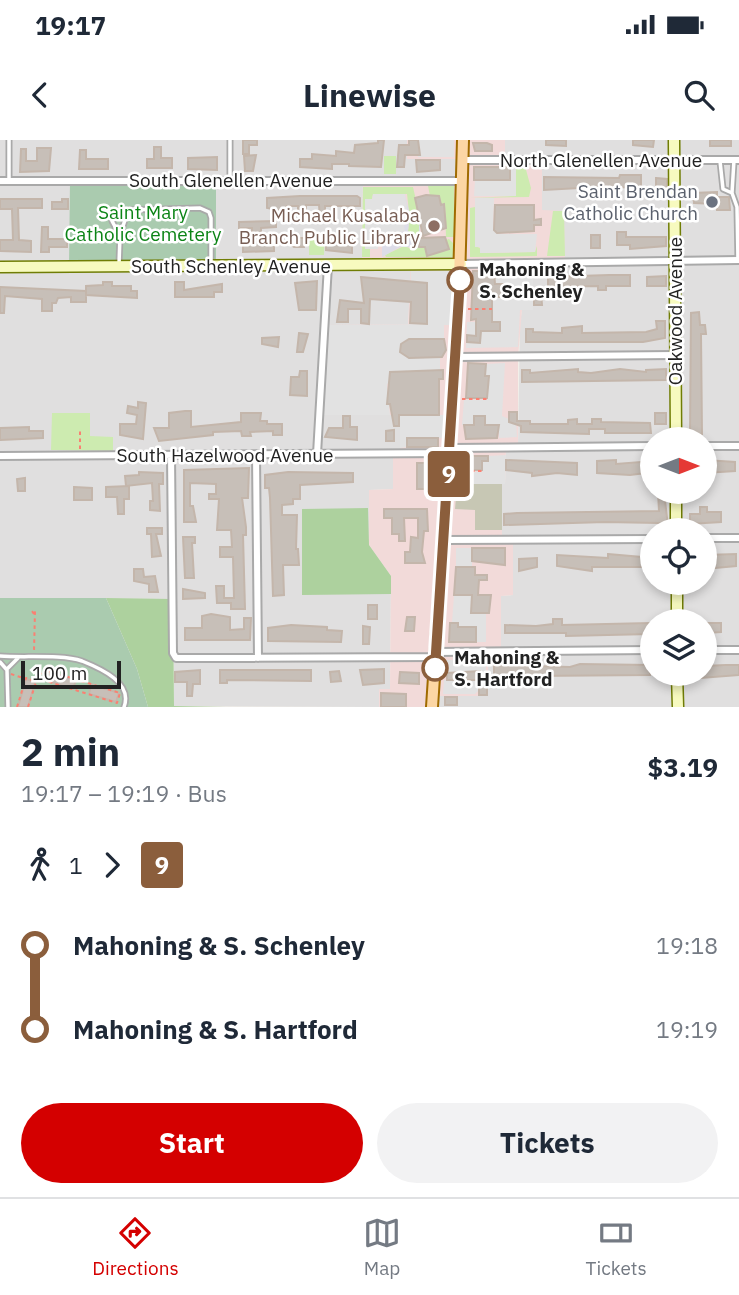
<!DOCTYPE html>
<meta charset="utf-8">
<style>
:root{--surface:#fff;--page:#f2f2f3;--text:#1f2937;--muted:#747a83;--line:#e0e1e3;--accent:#d40000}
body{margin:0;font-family:"IBM Plex Sans",sans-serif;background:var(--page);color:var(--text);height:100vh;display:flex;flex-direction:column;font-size:26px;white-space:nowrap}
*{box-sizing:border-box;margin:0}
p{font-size:23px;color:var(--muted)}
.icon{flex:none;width:38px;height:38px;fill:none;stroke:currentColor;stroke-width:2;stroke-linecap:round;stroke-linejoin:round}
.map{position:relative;height:567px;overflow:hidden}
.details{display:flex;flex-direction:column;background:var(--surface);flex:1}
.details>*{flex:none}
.badge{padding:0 14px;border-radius:5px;font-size:24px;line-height:46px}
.needle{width:46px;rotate:90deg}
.tools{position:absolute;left:640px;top:287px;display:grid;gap:14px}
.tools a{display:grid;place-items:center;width:77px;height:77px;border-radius:50%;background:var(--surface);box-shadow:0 4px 10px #0003;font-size:35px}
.scale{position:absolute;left:21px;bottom:18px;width:100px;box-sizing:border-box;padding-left:7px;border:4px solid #222;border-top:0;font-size:19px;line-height:24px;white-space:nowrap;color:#222;-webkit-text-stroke:5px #fff;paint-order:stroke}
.map>.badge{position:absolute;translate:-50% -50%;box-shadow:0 0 0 4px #fff}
.legs{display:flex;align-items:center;gap:10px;height:77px;padding:0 21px;font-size:23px}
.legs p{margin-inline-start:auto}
.headline{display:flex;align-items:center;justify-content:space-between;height:119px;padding:0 21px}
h1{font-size:38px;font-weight:700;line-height:52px}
.button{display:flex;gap:14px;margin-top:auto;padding:14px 21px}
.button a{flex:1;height:80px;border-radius:42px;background:var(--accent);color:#fff;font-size:28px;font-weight:700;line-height:80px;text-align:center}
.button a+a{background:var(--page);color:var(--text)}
ul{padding:0 21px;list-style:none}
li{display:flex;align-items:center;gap:24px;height:84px;font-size:26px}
li i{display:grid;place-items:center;width:10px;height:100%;margin:0 9px;background:currentColor}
li i::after{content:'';width:18px;height:18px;margin:-9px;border:5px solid;border-radius:50%;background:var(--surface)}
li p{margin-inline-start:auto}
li:first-child i{background:linear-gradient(#0000 50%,currentColor 0)}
li:last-child i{background:linear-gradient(currentColor 50%,#0000 0)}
.status{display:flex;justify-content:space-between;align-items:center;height:49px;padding:0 35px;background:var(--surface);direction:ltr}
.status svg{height:19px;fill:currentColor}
header{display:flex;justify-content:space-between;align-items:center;height:91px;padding:0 21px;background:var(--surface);font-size:32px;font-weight:700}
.tab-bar{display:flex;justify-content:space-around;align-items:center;height:98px;border-top:2px solid var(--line);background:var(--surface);font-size:19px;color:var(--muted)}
.tab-bar a{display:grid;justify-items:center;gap:4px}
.tab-bar .selected{color:var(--accent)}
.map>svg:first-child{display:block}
.residential{fill:#e0dfdf;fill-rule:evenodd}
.commercial{fill:#f2dad9}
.construction{fill:#c7c7b4}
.grass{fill:#cdebb0}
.forest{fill:#add19e}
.cemetery{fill:#aacbaf}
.parking{fill:#e2e2e2}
.plaza{fill:#dddde8;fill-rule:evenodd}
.building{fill:#c7bfb8;stroke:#c4b6ab;stroke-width:2}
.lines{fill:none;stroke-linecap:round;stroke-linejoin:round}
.lane-casing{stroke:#a9a9a9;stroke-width:7}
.street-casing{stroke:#a9a9a9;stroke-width:10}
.secondary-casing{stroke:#707d05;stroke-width:13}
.primary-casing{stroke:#a06b00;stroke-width:14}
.path{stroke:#fa8072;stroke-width:2;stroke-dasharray:3.5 3.5;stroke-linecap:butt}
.lane{stroke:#fff;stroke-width:3.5}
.street{stroke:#fff;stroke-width:6}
.secondary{stroke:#f7fabf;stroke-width:10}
.primary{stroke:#fcd6a4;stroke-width:10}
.line-1-casing{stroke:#fff;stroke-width:16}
.line-1{stroke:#8b5e3c;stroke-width:10}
.worship-dot{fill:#6b7280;stroke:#fff;stroke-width:2.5}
.education-dot{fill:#8d6e63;stroke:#fff;stroke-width:2.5}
.stop-1-dot{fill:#fff;stroke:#8b5e3c;stroke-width:3.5}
.labels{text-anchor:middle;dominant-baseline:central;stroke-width:5;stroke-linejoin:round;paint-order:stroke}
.street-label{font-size:19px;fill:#222;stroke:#fff}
.worship-label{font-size:19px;fill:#5b616d;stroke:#fff;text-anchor:end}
.park-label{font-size:19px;fill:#0c8416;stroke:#fff}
.education-label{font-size:19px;fill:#785e54;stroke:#fff;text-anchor:end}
.stop-label{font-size:19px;font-weight:bold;fill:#222;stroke:#fff;text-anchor:start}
</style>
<div class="status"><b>19:17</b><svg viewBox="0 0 49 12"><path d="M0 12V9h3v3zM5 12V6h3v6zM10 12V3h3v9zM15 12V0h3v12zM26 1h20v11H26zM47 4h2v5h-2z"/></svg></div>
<header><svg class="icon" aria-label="back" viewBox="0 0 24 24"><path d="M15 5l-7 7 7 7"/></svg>Linewise<svg class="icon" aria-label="search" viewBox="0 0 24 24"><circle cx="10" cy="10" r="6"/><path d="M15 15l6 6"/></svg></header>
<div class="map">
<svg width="739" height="567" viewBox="0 0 739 567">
<rect width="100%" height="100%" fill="#f2efe9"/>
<!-- residential -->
<path class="residential" d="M0 0H407V19H462V41L363 40 362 124H412L408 185H325L400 275V314H393V349L369 350V405L391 436 390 549H379V567L174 566 173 459 0 458Z
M505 0H739V567H432L433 556H488V512L501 511V456L513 455 502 400V344L505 343 506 308 518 307 520 183 522 170 533 169V123L542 71 505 20ZM653 299H705V352H653ZM653 390H705V443H653ZM653 481H705V534H653Z"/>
<!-- commercial -->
<path class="commercial" d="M407 0H505V20H542V70L564 71 565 122 533 123V170H522L518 217V308H506L505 344H502V399L513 400V455L501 456V512H488V556H433L432 567H379V549H390L391 436 369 405V350L393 349V314L400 313V275H319L325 185 408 184 411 124 362 125 363 39 462 41V19H407Z"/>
<!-- construction -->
<path class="construction" d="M464 343 502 344V390H475V370L455 369 457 346Z"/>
<!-- grass -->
<path class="grass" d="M384 16H396V34H384Z
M516 26H525L531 48 529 57 470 58 516 56Z
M428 46H454V97H446L445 64 441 65 439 56H430Z
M363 47H413L418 69 409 72 407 54H373L372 59 366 60 365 109H370V117H362Z
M475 67V106L480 108 481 113 535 112 537 106V116L470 117V68Z
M553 71H564L565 116H547Z
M413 72 419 76V95L416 99 408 91 410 73Z
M309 93H325L324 115H309Z
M449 99 454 104V117H386L385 115 404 106 412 109 424 106 428 116 448 109 446 100Z
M52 273H90V296L113 297V311L51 310Z"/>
<!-- forest -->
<path class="forest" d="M368 368 369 405 391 436V454L302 455V369Z
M106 458 173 459 174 566 226 567H148L137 529Z"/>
<!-- cemetery -->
<path class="cemetery" d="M216 40V126L69 127 70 41Z
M0 458H106L137 529 148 567H0Z"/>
<!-- parking -->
<path class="parking" d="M418 0H454V17H418Z
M510 27H516V56H474L475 40Z
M373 54H405L409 81 404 86 406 91 382 98 379 93 378 109H365V59H372Z
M475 58H494L493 90 497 94H537L535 112 480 113V107H475Z
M411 131H452L450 185H444V199H409L401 203 400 213 440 217V230L387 244 390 275H323L329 185 426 184 427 143 411 142Z
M494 131H533V170H520L518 207 466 208 467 182H476V187H482L483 191H500V182H492V157H502L506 145 495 144Z
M505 223 502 276 516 282 517 297 499 298V285H462L464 260H487L489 237 485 236 486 224Z
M400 275H444L443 298H408L407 307 400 308Z
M506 315 505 344H462V332H482V321H488V316Z
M456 408H472V427H456Z
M454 455H472L471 473H486V502H476V487H458V483H452Z
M445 520H486V541H479V550L475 554H443L444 540 480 539V531L444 533Z"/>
<!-- plaza -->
<path class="plaza" d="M405 54 409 71H421L419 107H400L382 117V98L405 91 404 86 409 81ZM413 72 419 75V94L416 99 408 91 410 73Z"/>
<!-- building -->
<path class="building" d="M243 0H257V5H249V14H243Z
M378 0H384L381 27 349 26V24H332V29L300 27V19H312V14L336 16V11L354 13 355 5 378 3Z
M409 0H418L420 15H405L404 27H397L399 5H409Z
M546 0H566V6L546 5Z
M633 0H654L653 7 633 5Z
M710 0H731V6H710Z
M473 3H487L492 5V11H475Z
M154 7H161V18H172V28H147V19H154Z
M37 8H51L49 31 20 32 21 9H26V21H37Z
M80 10H86V19H108V29H79Z
M256 15 253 31H245L244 16Z
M217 17V30L188 29V18Z
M416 20H440V30L417 32Z
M474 27H510V40H474Z
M620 35H641V48L615 47V50L590 53H580V48L544 50V37L619 38Z
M656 38 667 39V52H656Z
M717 52V57H729L730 70H717V64L694 63 693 53Z
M426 55 439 56 441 65 444 64 446 88 423 96 415 58Z
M300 56H357L360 58V66H325V78H320L319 65H306V78H298V66H287L283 71 267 68V58Z
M0 59H42V68H18L19 100 31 101V112L0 111V100H13L12 69H0Z
M62 59H68V69H52V62H62Z
M495 65H534V80L541 79V85H534V91L497 93 494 90Z
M276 81V87L261 88V100L274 101V111L243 112V100H252V88H239V82Z
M42 87H48V99H67V107H49V112H41Z
M617 92H626V97H666V106L630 109V105H617Z
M591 95H600V108H591Z
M445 97 449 109 427 116 425 107H419V98Z
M290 98H304V107H294L290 104Z
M326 99 352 100V113L326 110Z
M473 131H494L495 144H506L502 157H492V182H500V191H481L480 203 467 202V195L476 196V179L471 180Z
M609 135H630V146H606V150H598V146L548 147V137Z
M666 136V146H647V137Z
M361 137 427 143V184L410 183 411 162 370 159 369 184 361 183V169H348V182H337L340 160 364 163Z
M317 141 316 170H299L295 143Z
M103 142H112V146H131V151H137V158L86 155V146L103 145Z
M175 142H184V150L222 144V152H214V157H175Z
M0 147 86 151V162H71V157L58 158 56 163H52V171H42V159L5 156 4 173H0Z
M534 152H541L542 165H534Z
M699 172 700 185H705L706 194H701L702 294H690L691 173Z
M656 181H665V198L643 202H526V189H533V192L562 193V188L582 186V193L646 192 657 189Z
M299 193 308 194 303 212H297Z
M279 197 278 207 262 204V198Z
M409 199H444L446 210 442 217 409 218 400 212 401 204Z
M468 223 486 224 485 236H489L487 258H466Z
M578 229V232L591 233 620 229 646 232V230L666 229V240L522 242V230H530V233Z
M443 230V239H439V275H399V286H394L390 264H387L390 232Z
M300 231H307V256L290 255 291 237H299Z
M138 262 146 263 143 299 120 295V284H136L137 275 127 273 128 266 138 268Z
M185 271H191V287L241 282V273H261L260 281H267V284H282V295H273V291L250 292 251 296H242L241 291 213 292V295L159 301 154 288H169V273Z
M509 272H517V281H530V284H568V280L577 279V284H592V279H601V282L650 283 651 293H605V289H589V294L521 292V286L509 282Z
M655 273H666V284H655Z
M343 276H350V287H357V300L325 297 329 288H343Z
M474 276H485V285H499L497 298 466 299 464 285H474Z
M29 287V291H43V298L0 300V288Z
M394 290V301H386V291Z
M407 298H438V307H407Z
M464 316H488V321H482V330H463Z
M506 320 577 323V335L557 333 532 336V333L506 330Z
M616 320V324L653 321V332L630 335 597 333V321Z
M705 320 735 322V331L705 333Z
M417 323H436L437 335H431L432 349H417Z
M249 328 248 358H242L246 387V395H243L245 469H231V463H217L216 446H224V458H234L233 417H220V407H232L231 390H217L219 359H209V354H216V344L190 343V366H193L196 382H184V330Z
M139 332 163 333V344H159L160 371 150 370V361H153L152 343 126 346 125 336 139 335Z
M288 332 353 333V342L300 345V359H293V364L282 365V375H297L296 409H298L299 425H283L284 455 273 456 270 358 269 348H265V335Z
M25 338V351H18L17 339Z
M129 346V359H124V374H118L117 357H106V347Z
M74 347 92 348V360H74Z
M658 352H664L668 386 659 387V383L605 382 504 385V374L517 373 659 371Z
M700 367H707V372H721V382L690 384V374H700Z
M384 369H427L428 391H424L422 412 425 423H405V412H410L411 397 418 398V378H404L405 401H399V394H392V378H384Z
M147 388H162V394H156L161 416 152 417 151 394H147Z
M183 397H195V403H192L194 438H185Z
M472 408H505V425L472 421Z
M608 414 653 418V427H592V431L557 426V415L608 418Z
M736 414V426L705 429V415Z
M537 418V427L519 431V419Z
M456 427H475V435H487V440H479L478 455H491L489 473H471L472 455H454Z
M134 429H143L144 437 155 436 158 452H149V444L134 441Z
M183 449 205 453V458L183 459Z
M368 465H377V479H368Z
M211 474 230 477V490L244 489V478H251L250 500H185V488H202V476Z
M407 477H415L414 491H405Z
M553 479H562V485L650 483V494L566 496V493H505V485L536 486 553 484Z
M450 483H458V487H476V502H449Z
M705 483H721V492L705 493Z
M291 485 327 487V490L342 491 341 502 268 501V488Z
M363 486 370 487 369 504H363Z
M580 524 650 525V535L531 536V542H523V535L494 536V525L570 527Z
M726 525H739V535L688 539V534H705V526Z
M384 529V543L363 545 360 530Z
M200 530V544H193L192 556H187V542H175V532Z
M220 530H311V541L227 540V543H220Z
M339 531 341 541 331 542 330 532Z
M480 531V540H447V533Z
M50 532 76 540 73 549 47 541Z
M400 532 419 533V544L399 543Z
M26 539 35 542 28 567H18Z
M479 541H487V555H479Z
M91 544 119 553 116 562 89 554Z
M381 553 406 554V567H381Z
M445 557H457V565H445Z"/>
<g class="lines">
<!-- lane casing -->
<g class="lane-casing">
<path id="lane" d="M230 0V40
M720 21 723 49 732 53 734 20
M9 41V0
M732 53 737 67 738 120
M120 96 128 70
M119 124 120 96 112 81 114 73 128 70 200 68 209 72 211 78V124
M0 516C23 518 61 514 82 521 102 529 133 543 124 567
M0 522 7 530 8 567
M7 529 18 518"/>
</g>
<!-- street casing -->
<g class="street-casing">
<path id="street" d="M462 20H739
M0 41H462
M461 124 739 120
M456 217 675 215
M705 306H739
M451 308 653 306
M317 314 328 125
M171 315 173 513 176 518 436 517
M256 315 258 518
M0 316 450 313
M705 398H739
M444 400 653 399
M705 510H739
M436 512 653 510"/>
</g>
<!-- secondary casing -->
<g class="secondary-casing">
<path id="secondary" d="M674 0 676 299
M0 127 461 124
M676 352V390
M677 443V481
M677 534 678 567"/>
</g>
<!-- primary casing -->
<g class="primary-casing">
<path id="primary" d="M432 567 458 176 463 0"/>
</g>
<!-- path -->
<path class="path" d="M468 169H492
M462 259H487
M80 309V288
M457 331H482
M34 474 32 471H35L34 511
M11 534 26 539
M84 541 87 530
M17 567 26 538 35 541
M28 567 39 533 48 536 49 531 120 553 117 563 46 541 48 536"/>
<!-- lane -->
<use href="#lane" class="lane"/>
<!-- street -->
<use href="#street" class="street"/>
<!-- secondary -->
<use href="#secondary" class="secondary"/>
<!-- primary -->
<use href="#primary" class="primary"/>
</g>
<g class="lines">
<!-- line-1 casing -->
<g class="line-1-casing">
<path id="line-1" d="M435 528 460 140"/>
</g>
<!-- line-1 -->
<use href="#line-1" class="line-1"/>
</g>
<!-- markers -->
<circle class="worship-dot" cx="712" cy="62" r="7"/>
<circle class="education-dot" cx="434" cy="86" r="7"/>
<g class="stop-1-dot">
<circle cx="460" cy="140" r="12"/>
<circle cx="435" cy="528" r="12"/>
</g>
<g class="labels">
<!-- street labels -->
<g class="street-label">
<text x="601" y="20">North Glenellen Avenue</text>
<text x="231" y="40">South Glenellen Avenue</text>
<text x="231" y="126">South Schenley Avenue</text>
<text transform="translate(675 171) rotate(-90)">Oakwood Avenue</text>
<text x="225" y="315">South Hazelwood Avenue</text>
</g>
<!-- worship labels -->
<g class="worship-label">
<text x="698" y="51">Saint Brendan<tspan x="698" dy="22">Catholic Church</tspan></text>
</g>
<!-- park labels -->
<g class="park-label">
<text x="143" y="72">Saint Mary<tspan x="143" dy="22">Catholic Cemetery</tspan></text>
</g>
<!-- education labels -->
<g class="education-label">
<text x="420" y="75">Michael Kusalaba<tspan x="420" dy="22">Branch Public Library</tspan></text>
</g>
<!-- stop labels -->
<g class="stop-label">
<text x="479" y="129">Mahoning &amp;<tspan x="479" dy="22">S. Schenley</tspan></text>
<text x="454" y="517">Mahoning &amp;<tspan x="454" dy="22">S. Hartford</tspan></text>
</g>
</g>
</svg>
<div class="tools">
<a><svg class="needle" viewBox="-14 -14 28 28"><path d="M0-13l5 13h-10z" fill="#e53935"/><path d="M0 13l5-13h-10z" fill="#747a83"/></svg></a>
<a><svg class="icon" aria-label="locate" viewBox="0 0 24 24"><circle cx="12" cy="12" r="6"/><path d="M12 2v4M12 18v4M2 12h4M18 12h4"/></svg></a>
<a><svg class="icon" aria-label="layers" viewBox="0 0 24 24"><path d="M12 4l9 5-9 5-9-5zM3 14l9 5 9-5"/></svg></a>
</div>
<div class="scale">100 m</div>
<b class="badge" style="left:449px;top:334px;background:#8b5e3c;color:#fff">9</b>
</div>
<section class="details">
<div class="headline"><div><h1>2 min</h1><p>19:17 – 19:19 · Bus</p></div><b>$3.19</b></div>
<div class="legs"><svg class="icon" aria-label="walk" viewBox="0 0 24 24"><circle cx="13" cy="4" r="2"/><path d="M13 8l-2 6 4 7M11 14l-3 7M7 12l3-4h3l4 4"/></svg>1<svg class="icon" aria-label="forward" viewBox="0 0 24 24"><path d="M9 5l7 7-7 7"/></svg><b class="badge" style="background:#8b5e3c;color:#fff">9</b></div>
<ul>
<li><i style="color:#8b5e3c"></i><b>Mahoning &amp; S. Schenley</b><p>19:18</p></li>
<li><i style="color:#8b5e3c"></i><b>Mahoning &amp; S. Hartford</b><p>19:19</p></li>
</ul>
<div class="button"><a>Start</a><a>Tickets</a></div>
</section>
<nav class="tab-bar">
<a class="selected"><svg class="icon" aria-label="directions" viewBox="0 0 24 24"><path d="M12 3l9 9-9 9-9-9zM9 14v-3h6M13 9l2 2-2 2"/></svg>Directions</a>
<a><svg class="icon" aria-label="map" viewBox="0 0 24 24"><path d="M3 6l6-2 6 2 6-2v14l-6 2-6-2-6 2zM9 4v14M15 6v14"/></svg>Map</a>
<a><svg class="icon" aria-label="tickets" viewBox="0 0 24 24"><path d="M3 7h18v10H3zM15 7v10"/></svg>Tickets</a>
</nav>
